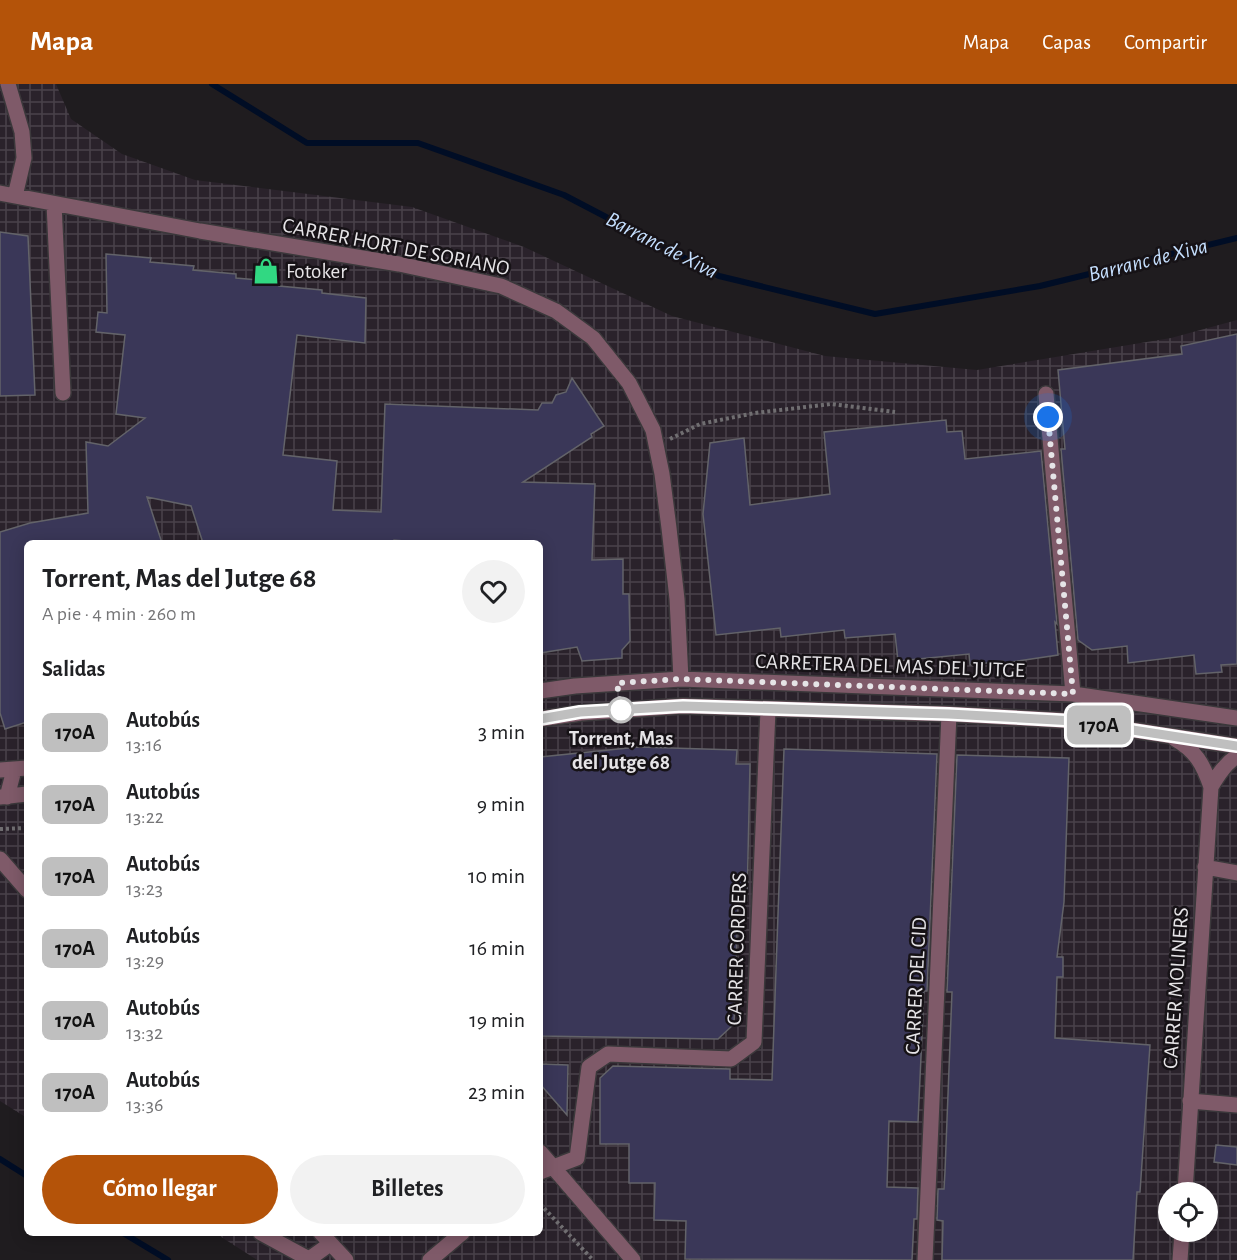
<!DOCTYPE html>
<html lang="es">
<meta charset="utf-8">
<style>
:root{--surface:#fff;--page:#f2f2f2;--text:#202124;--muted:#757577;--accent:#b45309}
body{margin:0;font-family:"Alegreya Sans",sans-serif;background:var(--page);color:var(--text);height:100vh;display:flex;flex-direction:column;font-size:22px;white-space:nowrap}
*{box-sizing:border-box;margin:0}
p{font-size:20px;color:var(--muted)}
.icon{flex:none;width:33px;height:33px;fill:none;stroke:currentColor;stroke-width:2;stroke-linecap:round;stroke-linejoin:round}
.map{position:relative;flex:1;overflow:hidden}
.panel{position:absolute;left:24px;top:456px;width:519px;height:696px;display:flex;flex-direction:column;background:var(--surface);border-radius:9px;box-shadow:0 3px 15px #0003}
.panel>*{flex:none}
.badge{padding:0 12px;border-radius:9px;font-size:21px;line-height:39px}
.buttons{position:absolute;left:1158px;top:1098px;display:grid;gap:12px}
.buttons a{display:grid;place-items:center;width:60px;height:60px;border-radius:50%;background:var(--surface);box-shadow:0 3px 15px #0003;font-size:30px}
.you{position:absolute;width:30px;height:30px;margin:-15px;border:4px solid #fff;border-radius:50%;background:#1a73e8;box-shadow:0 0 0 9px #1a73e833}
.map>.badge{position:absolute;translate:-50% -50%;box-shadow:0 0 0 3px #fff}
h2{padding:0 18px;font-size:22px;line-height:54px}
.round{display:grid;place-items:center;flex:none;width:63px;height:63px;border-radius:32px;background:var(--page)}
.summary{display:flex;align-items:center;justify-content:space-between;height:102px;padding:0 18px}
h1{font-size:28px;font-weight:700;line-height:45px}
.cta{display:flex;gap:12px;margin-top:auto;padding:12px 18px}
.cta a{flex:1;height:69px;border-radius:36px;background:var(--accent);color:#fff;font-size:24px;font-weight:700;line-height:69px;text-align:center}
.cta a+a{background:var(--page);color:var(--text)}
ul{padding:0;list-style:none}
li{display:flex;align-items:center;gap:18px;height:72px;padding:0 18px}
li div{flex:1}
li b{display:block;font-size:22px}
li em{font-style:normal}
li .badge{min-width:66px;font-weight:700;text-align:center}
header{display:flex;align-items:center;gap:36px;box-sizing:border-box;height:84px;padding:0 30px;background:var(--accent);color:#fff}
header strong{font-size:28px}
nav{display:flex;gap:33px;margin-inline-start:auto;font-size:21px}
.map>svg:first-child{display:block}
.industrial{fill:url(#industrial-grid);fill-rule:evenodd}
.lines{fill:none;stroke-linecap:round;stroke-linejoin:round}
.stream{stroke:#000d25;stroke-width:6}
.building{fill:#3a3758;stroke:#636369;stroke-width:1.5}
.minor-casing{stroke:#3b383b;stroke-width:18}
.path{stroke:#706e71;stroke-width:4;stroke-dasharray:3 3;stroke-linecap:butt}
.minor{stroke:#7f5a69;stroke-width:15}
.line-casing{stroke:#fff;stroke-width:14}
.line{stroke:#bfbfbf;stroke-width:9}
.walk{stroke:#e6e4e7;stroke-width:6;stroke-dasharray:0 10.8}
.stop-dot{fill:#fff;stroke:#bfbfbf;stroke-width:3}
.labels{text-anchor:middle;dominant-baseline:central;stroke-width:5;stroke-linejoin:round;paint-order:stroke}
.street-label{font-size:21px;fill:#e6e4e7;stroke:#161216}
.poi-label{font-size:21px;fill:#e6e4e7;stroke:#161216;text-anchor:start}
.stop-label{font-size:21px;font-weight:bold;fill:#e6e4e7;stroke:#161216}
.water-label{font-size:22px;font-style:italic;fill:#c5dffe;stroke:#161216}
</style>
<header>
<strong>Mapa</strong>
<nav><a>Mapa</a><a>Capas</a><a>Compartir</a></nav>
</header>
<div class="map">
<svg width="1237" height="1176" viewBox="0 0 1237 1176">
<defs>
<pattern id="industrial-grid" width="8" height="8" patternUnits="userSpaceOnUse" patternTransform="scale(1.5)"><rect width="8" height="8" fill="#2a222b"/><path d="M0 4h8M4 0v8" fill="none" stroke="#49424a"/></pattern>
</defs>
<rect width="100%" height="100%" fill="#1f1c1f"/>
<!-- industrial -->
<path class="industrial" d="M0 0H56L71 35 122 70 195 96 412 123 524 163 672 232 825 272 977 286 1171 254 1237 236V1176H257L215 1149H540V459H27V1034L0 1017ZM1168 1108H1208V1148H1168Z"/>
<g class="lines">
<!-- stream -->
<path class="stream" d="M212 0 307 59H418L564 111 719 192 875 230 1040 202 1237 154
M0 1075 27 1092
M123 1149 168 1176"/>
</g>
<!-- building -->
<path class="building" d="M0 148 28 152 35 311 0 312Z
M106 170 151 174 150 178 194 182 193 186 236 190V194L279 198V202L322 206V209L366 214 365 259 297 251 283 371 337 377 333 426 381 428 385 320 538 326 542 319H552L556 311 566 308 572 294 604 342 591 350 592 353 523 398 595 400 592 476 623 475V510H629L630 557 622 566V574L582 577 577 563 540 569V459H426L394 456 393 459H203L191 422 147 413 162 459H27V638L5 645 0 629V448L30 439 88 429 86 358 108 362 145 334 116 330 125 251 96 248 98 228 107 229Z
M1237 250V580L1221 581 1222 588 1196 590 1194 571 1128 579 1127 562 1092 566 1078 556 1061 365H1065L1058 286 1182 270 1181 262Z
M946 336 947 348 962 347 965 375 1041 367 1057 540 1055 538 1058 571 1004 579 1003 577 970 581 969 570 898 577 895 550 845 554 844 546 781 553 780 544 716 551 703 430 710 359 744 354 750 421 830 410 824 348Z
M638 663 737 666 736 680H750L747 817H738L734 940 718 955 540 952V673Z
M784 665 937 670 927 907H924L918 1038 889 1037 887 1103 918 1104 917 1135H914L912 1176 685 1175 686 1137 654 1136 655 1099H629V1060H600V994L613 982 730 985V995L772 996Z
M957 671 1069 674 1064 818 1057 873H1063V893H1057L1055 954 1150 961 1140 1108H1137L1133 1176H942L943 1137 937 1136 938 1105H944L945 1087 952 908H947Z
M540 980 568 981 567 1031 540 1000Z
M1216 1061 1237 1063V1081L1214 1078Z"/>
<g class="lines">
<!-- minor casing -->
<g class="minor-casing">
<path id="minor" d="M8 0 22 48 24 74 15 112
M0 109 200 147 399 180 501 202 556 227 593 254 629 299 653 346 662 390 669 444 677 515 681 595
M54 120 63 309
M1046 310 1073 610
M540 607 575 602 681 595 1073 610 1237 634
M540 635 581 629 683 622 949 630 1074 637 1237 662
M1175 655C1196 667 1203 680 1211 703L1185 1108
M0 686 27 684
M1211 703C1218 691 1225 680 1237 672
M0 713 27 710
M7 713 14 686
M0 775 27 806
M1205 783 1237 789
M1190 1017 1237 1021
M540 1068 633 1176
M540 1088 577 1074 589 983 608 970 731 975 754 958 768 626
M261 1149 309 1175 330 1160
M321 1149 346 1176
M430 1176 462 1149
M925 1176 949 630
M1180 1176 1182 1148"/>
</g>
<!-- path -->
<path class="path" d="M670 355 700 340 755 329 831 320 895 328
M0 745 27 744
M540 1120 593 1176"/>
<!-- minor -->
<use href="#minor" class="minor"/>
</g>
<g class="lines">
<!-- line casing -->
<g class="line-casing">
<path id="line" d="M540 635 580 628 683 622 949 630 1074 637 1237 662"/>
</g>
<!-- line -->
<use href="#line" class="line"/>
<!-- walk -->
<path class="walk" d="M621 626 617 599 681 595 1073 610 1048 333"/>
</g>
<!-- icons -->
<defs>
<g id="shop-bare" transform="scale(2.07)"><path d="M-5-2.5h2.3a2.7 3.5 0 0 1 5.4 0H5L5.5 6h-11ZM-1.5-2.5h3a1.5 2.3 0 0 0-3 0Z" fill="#31d882" stroke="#161216" stroke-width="2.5" paint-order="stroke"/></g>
</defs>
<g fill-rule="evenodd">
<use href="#shop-bare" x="266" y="187"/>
</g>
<!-- markers -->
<circle class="stop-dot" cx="621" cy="626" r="12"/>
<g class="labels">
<!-- street labels -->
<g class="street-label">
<text transform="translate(396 163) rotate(11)">CARRER HORT DE SORIANO</text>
<text transform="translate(890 582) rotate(2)">CARRETERA DEL MAS DEL JUTGE</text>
<text transform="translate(737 865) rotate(-88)">CARRER CORDERS</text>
<text transform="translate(916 902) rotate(-87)">CARRER DEL CID</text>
<text transform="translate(1176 904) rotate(-86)">CARRER MOLINERS</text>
</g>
<!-- poi labels -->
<g class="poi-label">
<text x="286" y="187">Fotoker</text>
</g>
<!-- stop labels -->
<g class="stop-label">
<text x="621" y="654">Torrent, Mas<tspan x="621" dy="24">del Jutge 68</tspan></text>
</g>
<!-- water labels -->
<g class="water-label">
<text transform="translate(662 161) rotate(27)">Barranc de Xiva</text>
<text transform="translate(1148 176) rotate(-14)">Barranc de Xiva</text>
</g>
</g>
</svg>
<div class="buttons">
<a><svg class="icon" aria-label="locate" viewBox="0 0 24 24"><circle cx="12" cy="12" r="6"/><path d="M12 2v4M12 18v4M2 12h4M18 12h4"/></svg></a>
</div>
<div class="you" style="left:1048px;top:333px"></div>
<b class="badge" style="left:1099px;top:641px;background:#bfbfbf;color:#111">170A</b>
<section class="panel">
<div class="summary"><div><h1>Torrent, Mas del Jutge 68</h1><p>A pie · 4 min · 260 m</p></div><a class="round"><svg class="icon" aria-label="heart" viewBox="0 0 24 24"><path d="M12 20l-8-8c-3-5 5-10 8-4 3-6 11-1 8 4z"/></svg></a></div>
<h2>Salidas</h2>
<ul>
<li><span class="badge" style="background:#bfbfbf;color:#111">170A</span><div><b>Autobús</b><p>13:16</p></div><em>3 min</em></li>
<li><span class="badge" style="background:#bfbfbf;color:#111">170A</span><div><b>Autobús</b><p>13:22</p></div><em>9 min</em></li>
<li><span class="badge" style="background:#bfbfbf;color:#111">170A</span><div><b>Autobús</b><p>13:23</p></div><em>10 min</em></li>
<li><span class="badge" style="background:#bfbfbf;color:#111">170A</span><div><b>Autobús</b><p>13:29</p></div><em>16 min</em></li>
<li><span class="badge" style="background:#bfbfbf;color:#111">170A</span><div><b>Autobús</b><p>13:32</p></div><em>19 min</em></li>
<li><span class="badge" style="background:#bfbfbf;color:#111">170A</span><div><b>Autobús</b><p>13:36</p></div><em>23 min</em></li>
</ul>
<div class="cta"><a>Cómo llegar</a><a>Billetes</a></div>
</section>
</div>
